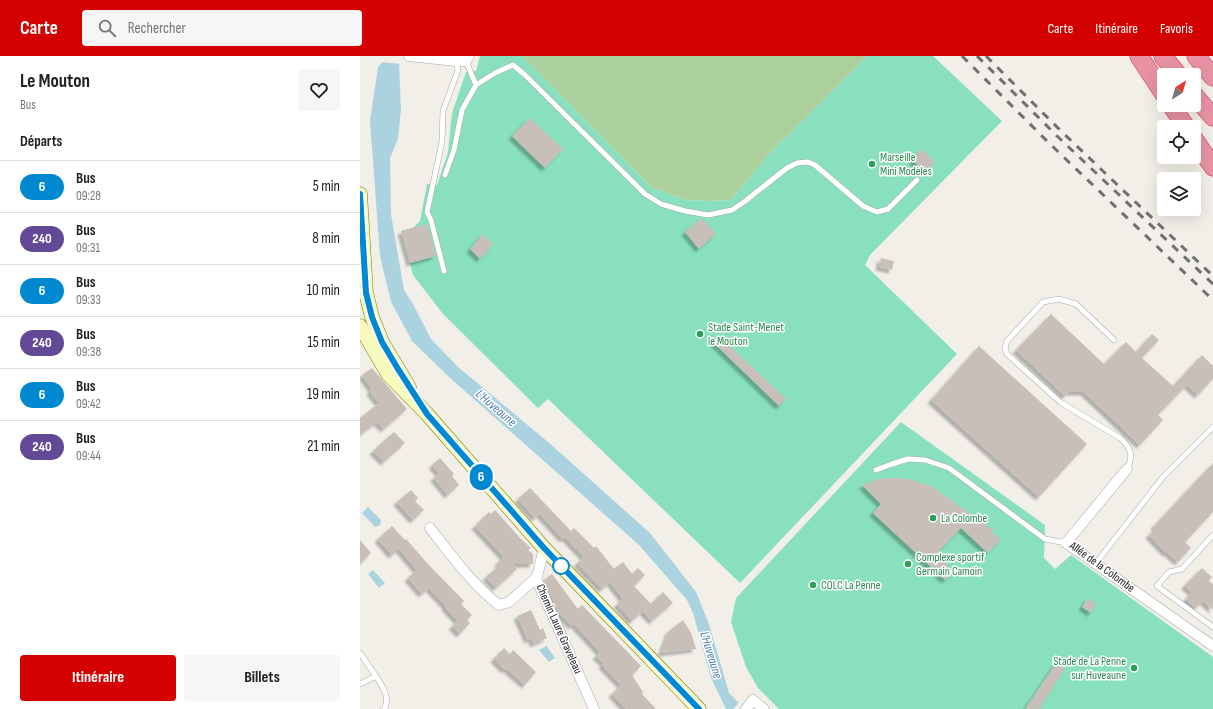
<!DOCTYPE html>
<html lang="fr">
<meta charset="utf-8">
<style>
:root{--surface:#fff;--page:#f6f6f6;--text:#222;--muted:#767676;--line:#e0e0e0;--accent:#d40000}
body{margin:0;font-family:"Sofia Sans Condensed",sans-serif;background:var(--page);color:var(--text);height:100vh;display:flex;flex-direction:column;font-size:15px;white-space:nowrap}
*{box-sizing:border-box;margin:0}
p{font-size:13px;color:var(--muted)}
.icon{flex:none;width:22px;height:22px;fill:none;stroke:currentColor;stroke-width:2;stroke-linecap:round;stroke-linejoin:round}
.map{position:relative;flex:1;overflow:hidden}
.details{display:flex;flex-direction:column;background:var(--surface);width:360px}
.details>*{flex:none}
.badge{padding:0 8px;border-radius:13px;font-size:14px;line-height:26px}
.needle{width:26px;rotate:37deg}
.fabs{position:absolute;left:797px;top:12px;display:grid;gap:8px}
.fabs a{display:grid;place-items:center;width:44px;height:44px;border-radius:4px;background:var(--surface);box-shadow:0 4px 16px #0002;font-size:20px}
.map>.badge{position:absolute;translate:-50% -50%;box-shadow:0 0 0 2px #fff}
h2{padding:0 20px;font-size:15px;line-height:36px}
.round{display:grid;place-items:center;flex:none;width:42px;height:42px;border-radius:4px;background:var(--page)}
.overview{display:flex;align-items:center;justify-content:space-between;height:68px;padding:0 20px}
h1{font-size:19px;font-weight:700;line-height:30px}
.primary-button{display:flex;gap:8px;margin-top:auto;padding:8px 20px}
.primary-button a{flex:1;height:46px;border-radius:4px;background:var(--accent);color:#fff;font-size:16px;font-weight:700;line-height:46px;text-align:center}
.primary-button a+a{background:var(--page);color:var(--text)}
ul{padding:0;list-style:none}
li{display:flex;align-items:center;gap:12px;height:52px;padding:0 20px;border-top:1px solid var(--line)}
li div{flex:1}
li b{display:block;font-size:15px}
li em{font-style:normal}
li .badge{min-width:44px;font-weight:700;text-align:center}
header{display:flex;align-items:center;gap:24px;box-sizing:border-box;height:56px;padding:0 20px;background:var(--accent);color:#fff}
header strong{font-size:19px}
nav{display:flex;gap:22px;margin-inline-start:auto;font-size:14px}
.search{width:280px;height:36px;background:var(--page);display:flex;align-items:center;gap:10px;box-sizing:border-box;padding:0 14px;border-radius:4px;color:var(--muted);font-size:15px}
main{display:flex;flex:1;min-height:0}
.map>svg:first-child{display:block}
.forest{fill:#add19e}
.pitch{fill:#88e0be}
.water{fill:#aad3df}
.pier{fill:#f2efe9}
.building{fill:#c7bfb8;filter:url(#shadow)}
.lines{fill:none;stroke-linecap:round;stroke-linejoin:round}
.lane-casing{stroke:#a9a9a9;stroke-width:6}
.street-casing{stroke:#a9a9a9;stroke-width:11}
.secondary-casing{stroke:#707d05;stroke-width:15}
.highway-casing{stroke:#dc2a67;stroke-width:19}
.lane{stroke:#fff;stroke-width:5}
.street{stroke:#fff;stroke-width:10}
.secondary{stroke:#f7fabf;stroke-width:14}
.highway{stroke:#e892a2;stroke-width:18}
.rail{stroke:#707070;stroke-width:3;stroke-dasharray:8 8;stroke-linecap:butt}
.line-casing{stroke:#fff;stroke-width:9}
.line{stroke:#0089d0;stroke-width:6}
.leisure-dot{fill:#2e9e5b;stroke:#fff;stroke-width:1.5}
.stop-dot{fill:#fff;stroke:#0089d0;stroke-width:2}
.labels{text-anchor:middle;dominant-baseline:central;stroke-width:3;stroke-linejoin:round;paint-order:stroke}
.leisure-label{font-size:12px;fill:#27864d;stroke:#fff;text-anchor:start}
.street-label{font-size:12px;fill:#222;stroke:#fff}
.water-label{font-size:13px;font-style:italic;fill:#4a7aab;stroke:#fff}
</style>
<header>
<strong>Carte</strong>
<div class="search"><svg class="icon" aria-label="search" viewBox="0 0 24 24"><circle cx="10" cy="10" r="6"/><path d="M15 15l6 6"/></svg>Rechercher</div>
<nav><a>Carte</a><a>Itinéraire</a><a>Favoris</a></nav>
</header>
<main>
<section class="details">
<div class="overview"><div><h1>Le Mouton</h1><p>Bus</p></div><a class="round"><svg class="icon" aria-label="heart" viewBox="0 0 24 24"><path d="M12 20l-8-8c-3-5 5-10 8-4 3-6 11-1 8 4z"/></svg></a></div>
<h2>Départs</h2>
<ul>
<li><span class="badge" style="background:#0089d0;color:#fff">6</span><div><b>Bus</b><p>09:28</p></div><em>5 min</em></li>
<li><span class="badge" style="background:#634895;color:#fff">240</span><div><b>Bus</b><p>09:31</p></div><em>8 min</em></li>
<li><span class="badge" style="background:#0089d0;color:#fff">6</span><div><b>Bus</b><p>09:33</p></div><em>10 min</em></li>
<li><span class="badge" style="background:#634895;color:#fff">240</span><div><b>Bus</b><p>09:38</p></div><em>15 min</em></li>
<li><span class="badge" style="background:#0089d0;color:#fff">6</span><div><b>Bus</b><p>09:42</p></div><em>19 min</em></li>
<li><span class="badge" style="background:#634895;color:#fff">240</span><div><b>Bus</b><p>09:44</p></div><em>21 min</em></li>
</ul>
<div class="primary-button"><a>Itinéraire</a><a>Billets</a></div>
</section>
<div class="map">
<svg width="853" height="653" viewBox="0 0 853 653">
<defs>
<filter id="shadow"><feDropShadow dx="-3.5" dy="3.5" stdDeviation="1" flood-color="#0004"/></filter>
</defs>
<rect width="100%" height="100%" fill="#f2efe9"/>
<!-- forest -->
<path class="forest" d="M162 0H508L411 96 371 144 348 145 326 144 292 132Z"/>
<!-- pitch -->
<path class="pitch" d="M120 0H162L292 132 326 144 348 145 371 144 411 96 508 0H573L642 65 510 199 505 209 597 298 380 527 188 343 178 352 83 258 53 219 41 175 53 172 60 165 67 128 77 129 88 96 92 57 106 16 116 15Z
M541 366 685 469 684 502 695 513 711 499 853 601V653H419L398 632 386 611 371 566 376 542Z"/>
<!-- water -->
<path class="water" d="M27 0H45L39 10 41 53 38 83 30 102 31 158 44 234 53 248 71 283 98 311 188 386 290 477 336 536 349 568 369 637 379 647 373 653H366L351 622 333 557 327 544 279 489 90 322 52 285 31 246 20 200 10 65 18 11Z
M8 451 21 464 20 469 15 471 2 457Z
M13 514 25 527 19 532 8 518Z
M186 589 195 602 189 606 179 594 185 591Z"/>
<!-- pier -->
<path class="pier" d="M25 0H47L42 8 19 6Z"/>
<!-- building -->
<path class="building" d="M170 62 203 93 185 112 152 80Z
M562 93 575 106 566 116 552 104Z
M342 162 356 178 339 193 325 176Z
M67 168 76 200 50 207 41 175Z
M123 178 133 188 120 203 110 193Z
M521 202 534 205 532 214 519 211Z
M691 258 744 308 766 286 776 296 792 278 799 284 782 302 813 330 842 299 853 310V323L838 339 827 329 798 359 803 364 780 389 724 336H709L705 340 656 294Z
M360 281 426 343 419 350 354 287Z
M619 290 727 388 679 441 571 344Z
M12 312 47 353 24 373 17 366 0 379V362L19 347 10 336 12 333 2 319Z
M34 376 45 387 24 406 13 395Z
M80 402 94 418 92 420 99 429 88 439 74 422 79 417 72 409Z
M853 407V456L825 486 831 492 818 506 807 496 806 497 789 479 796 472 794 470Z
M531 422 545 423 546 422 573 431 633 474 631 476 641 483 628 497 601 472 579 495 588 504 585 507 594 516 585 524 513 457 521 448 502 429 519 423Z
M170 432 211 475 214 472 234 492 236 490 254 513 263 506 272 518 278 512 285 519 274 530 291 548 303 536 313 547 292 565 283 555 272 565 257 548 263 543 250 526 242 533 217 507 224 501 205 481 203 483 180 458 175 462 158 443Z
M51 434 58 442 55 445 64 454 53 464 37 446Z
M135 454 161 483 171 492 168 494 173 498V508H152L157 513 136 532 126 521 141 508H137L144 501 115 470 129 456 131 458Z
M32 470 45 484 46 483 68 508 104 545 101 548 112 559 107 564 110 567 100 578 92 570 98 565 85 551 86 550 69 532 62 538 48 522 57 514 39 493 32 499 18 483Z
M0 484 11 497 0 508Z
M842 512 852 521 849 525 853 528V554L843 545 836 552 826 543 832 536 825 530 826 528Z
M192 518 218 553 222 549 281 610 272 619 283 636 282 638 296 653H266L252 638 261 629 242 609 244 607 236 600 240 596 214 568 212 570 198 555 184 524Z
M728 542 736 548 731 557 722 551Z
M171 554 180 574 183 572 187 582 174 588 171 582 168 584 157 560Z
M323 564 331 577 336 593 301 597 309 575Z
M144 592 150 598 153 594 176 616 165 629 146 612 145 614 134 603Z
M696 607 705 613 679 653H665Z"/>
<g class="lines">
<!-- lane casing -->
<g class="lane-casing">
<path id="lane" d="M106 5 116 29 135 17 153 9 165 19 285 138 301 148 325 155 348 159 372 154 384 146 427 112 437 107 448 106 455 109 503 150 517 156 528 153 557 124
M85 119 94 94 102 54 116 29
M84 215 71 164 67 156 82 86 83 55 98 14 96 5
M754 284 716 248 699 243 683 246 647 285 645 292 647 298 700 346 760 382C771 392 774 399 767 413
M516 414 532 408 548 403 565 404 589 412 685 483 706 487
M853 479 822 513 809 516 797 530 853 571
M736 507 803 421 853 371
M0 597 16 620 0 628
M16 620C22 630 31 642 24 653"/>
</g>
<!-- street casing -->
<g class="street-casing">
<path id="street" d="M49 0 96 5H106L109 0
M767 413 706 487 853 590
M70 472C91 499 112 528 139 549L149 546 177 521 184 492
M176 522 234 653
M386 653 393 644 404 653"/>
</g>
<!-- secondary casing -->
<g class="secondary-casing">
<path id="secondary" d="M0 138 6 237 12 261 22 286 49 331
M0 270 28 318 67 358 184 492 339 653"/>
</g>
<!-- highway casing -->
<g class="highway-casing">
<path id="highway" d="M779 0 804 38
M803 0 818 19
M836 0 853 21
M834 39 853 61
M811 49 826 71
M834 83 853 111"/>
</g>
<!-- lane -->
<use href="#lane" class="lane"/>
<!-- street -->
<use href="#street" class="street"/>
<!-- secondary -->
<use href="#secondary" class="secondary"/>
<!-- highway -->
<use href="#highway" class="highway"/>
<!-- rail -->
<path class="rail" d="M602 0 690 88 853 244
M617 0 697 80 853 228
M626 0 701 75 853 220"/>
</g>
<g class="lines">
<!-- line casing -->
<g class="line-casing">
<path id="line" d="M0 138 6 237 12 261 22 286 38 313 67 358 184 492 339 653"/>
</g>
<!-- line -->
<use href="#line" class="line"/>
</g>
<!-- markers -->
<g class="leisure-dot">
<circle cx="512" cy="108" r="4"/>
<circle cx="340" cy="278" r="4"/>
<circle cx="573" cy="462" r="4"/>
<circle cx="548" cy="508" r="4"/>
<circle cx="453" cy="529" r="4"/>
<circle cx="774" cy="612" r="4"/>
</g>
<circle class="stop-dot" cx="201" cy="510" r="8"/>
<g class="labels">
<!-- leisure labels -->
<g class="leisure-label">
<text x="520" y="101">Marseille<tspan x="520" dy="14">Mini Modèles</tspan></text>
<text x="348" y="271">Stade Saint-Menet<tspan x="348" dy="14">le Mouton</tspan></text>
<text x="581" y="462">La Colombe</text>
<text x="556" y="501">Complexe sportif<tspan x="556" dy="14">Germain Camoin</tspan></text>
<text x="461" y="529">COLC La Penne</text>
<text x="766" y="605" text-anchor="end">Stade de La Penne<tspan x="766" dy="14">sur Huveaune</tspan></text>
</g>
<!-- street labels -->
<g class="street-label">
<text transform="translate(742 511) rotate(36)">Allée de la Colombe</text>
<text transform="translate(199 573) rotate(66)">Chemin Laure Graveleau</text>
</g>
<!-- water labels -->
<g class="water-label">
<text transform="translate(136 352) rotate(41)">L'Huveaune</text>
<text transform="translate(351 599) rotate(73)">L'Huveaune</text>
</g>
</g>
</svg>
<div class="fabs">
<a><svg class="needle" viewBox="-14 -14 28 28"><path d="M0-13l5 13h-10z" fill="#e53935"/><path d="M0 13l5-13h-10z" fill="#767676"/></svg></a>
<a><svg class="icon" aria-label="locate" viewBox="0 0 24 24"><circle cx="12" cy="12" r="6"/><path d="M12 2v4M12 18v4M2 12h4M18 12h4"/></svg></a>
<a><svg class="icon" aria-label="layers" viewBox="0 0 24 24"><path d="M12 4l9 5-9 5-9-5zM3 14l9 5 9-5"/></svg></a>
</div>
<b class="badge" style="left:121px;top:421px;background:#0089d0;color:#fff">6</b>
</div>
</main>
